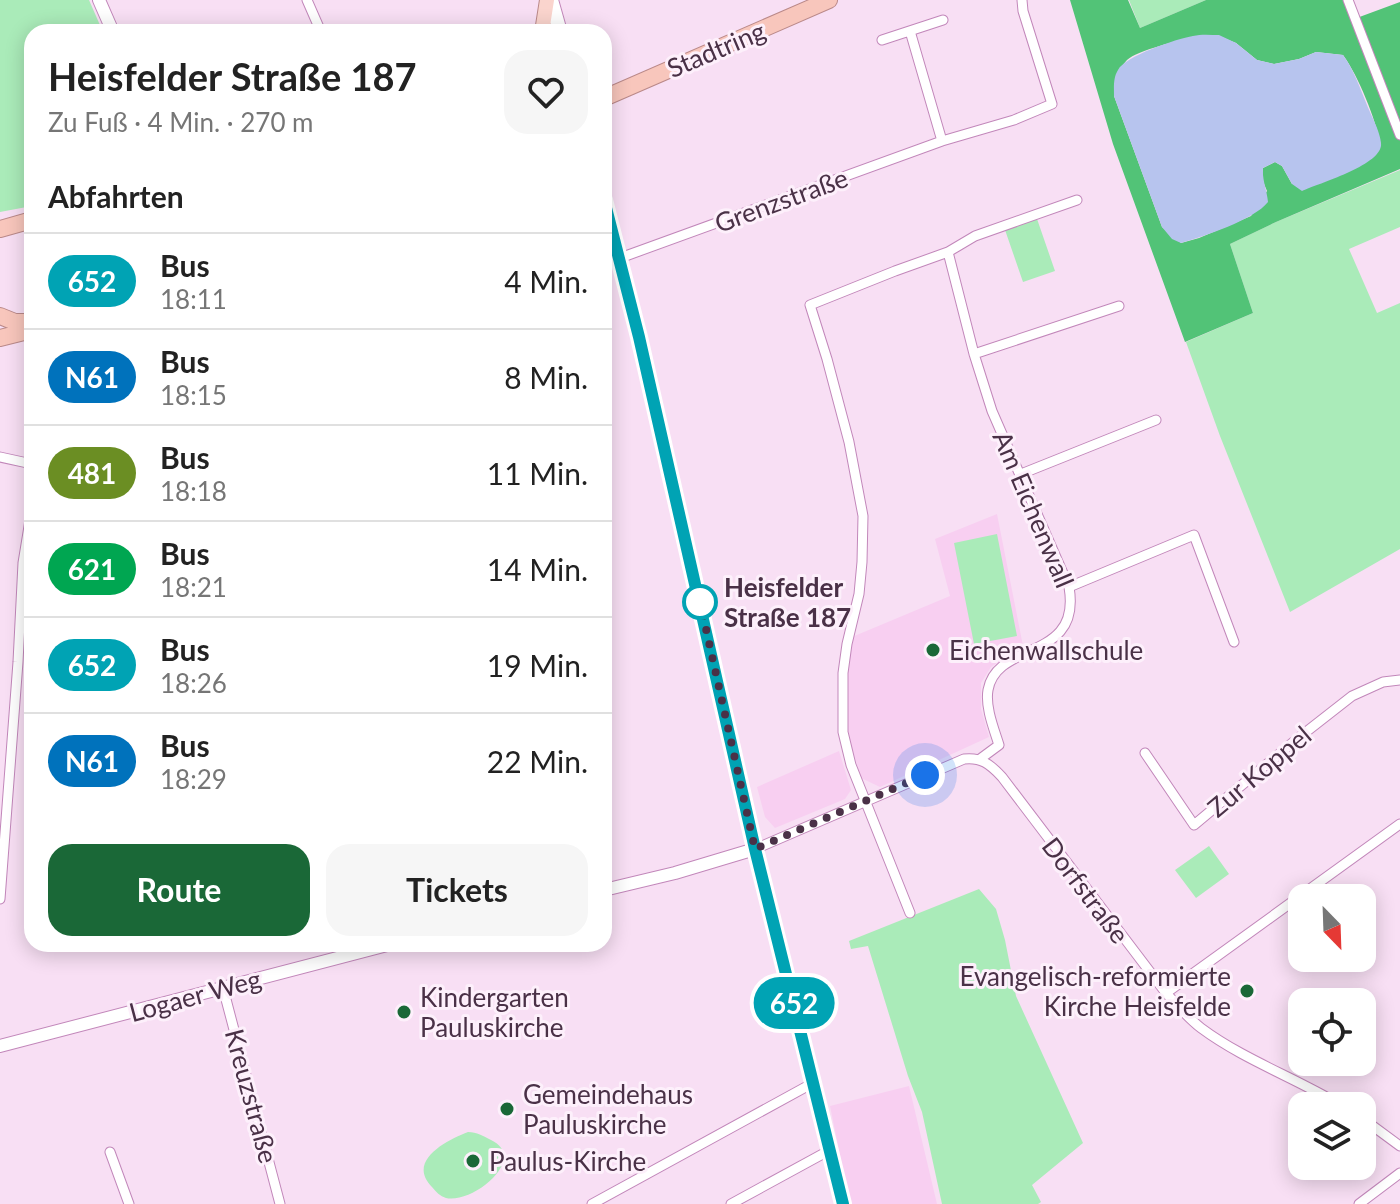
<!DOCTYPE html>
<html lang="de">
<meta charset="utf-8">
<style>
:root{--surface:#fff;--page:#f6f6f6;--text:#222;--muted:#767676;--line:#e0e0e0;--accent:#1a6837}
body{margin:0;font-family:Lato,sans-serif;background:var(--page);color:var(--text);height:100vh;display:flex;flex-direction:column;font-size:30px;white-space:nowrap}
*{box-sizing:border-box;margin:0}
p{font-size:26px;color:var(--muted)}
.icon{flex:none;width:44px;height:44px;fill:none;stroke:currentColor;stroke-width:2;stroke-linecap:round;stroke-linejoin:round}
.map{position:relative;flex:1;overflow:hidden}
.side{position:absolute;left:24px;top:24px;width:588px;height:928px;display:flex;flex-direction:column;background:var(--surface);border-radius:24px;box-shadow:0 4px 20px #0003}
.side>*{flex:none}
.badge{padding:0 16px;border-radius:26px;font-size:28px;line-height:52px}
.needle{width:52px;rotate:157deg}
.buttons{position:absolute;left:1288px;top:884px;display:grid;gap:16px}
.buttons a{display:grid;place-items:center;width:88px;height:88px;border-radius:16px;background:var(--surface);box-shadow:0 4px 20px #0003;font-size:40px}
.you{position:absolute;width:40px;height:40px;margin:-20px;border:6px solid #fff;border-radius:50%;background:#1a73e8;box-shadow:0 0 0 12px #1a73e833}
.map>.badge{position:absolute;translate:-50% -50%;box-shadow:0 0 0 4px #fff}
h2{padding:0 24px;font-size:30px;line-height:72px}
.round{display:grid;place-items:center;flex:none;width:84px;height:84px;border-radius:24px;background:var(--page)}
.summary{display:flex;align-items:center;justify-content:space-between;height:136px;padding:0 24px}
h1{font-size:38px;font-weight:700;line-height:60px}
.button{display:flex;gap:16px;margin-top:auto;padding:16px 24px}
.button a{flex:1;height:92px;border-radius:24px;background:var(--accent);color:#fff;font-size:32px;font-weight:700;line-height:92px;text-align:center}
.button a+a{background:var(--page);color:var(--text)}
ul{padding:0;list-style:none}
li{display:flex;align-items:center;gap:24px;height:96px;padding:0 24px;border-top:2px solid var(--line)}
li div{flex:1}
li b{display:block;font-size:30px}
li em{font-style:normal}
li .badge{min-width:88px;font-weight:700;text-align:center}
.map>svg:first-child{display:block}
.built{fill:#f8cff1}
.green{fill:#aaebb9}
.forest{fill:#52c377;fill-rule:evenodd}
.water{fill:#b7c4ee}
.lines{fill:none;stroke-linecap:round;stroke-linejoin:round}
.minor-casing{stroke:#c287ba;stroke-width:11}
.tertiary-casing{stroke:#c287ba;stroke-width:14}
.secondary-casing{stroke:#c287ba;stroke-width:16}
.primary-casing{stroke:#ba8989;stroke-width:16}
.trunk-casing{stroke:#ba8989;stroke-width:18}
.minor{stroke:#fff;stroke-width:9}
.tertiary{stroke:#fff;stroke-width:12}
.secondary{stroke:#fff;stroke-width:14}
.primary{stroke:#fad4cd;stroke-width:14}
.trunk{stroke:#f8c6bc;stroke-width:16}
.line-casing{stroke:#fff;stroke-width:18}
.line{stroke:#00a3b4;stroke-width:12}
.walk{stroke:#4a3147;stroke-width:8;stroke-dasharray:0 14.4}
.stop-dot{fill:#fff;stroke:#00a3b4;stroke-width:4}
.poi-dot{fill:#1a6837;stroke:#fdf0fb;stroke-width:3}
.labels{text-anchor:middle;dominant-baseline:central;stroke-width:6;stroke-linejoin:round;paint-order:stroke}
.street-label{font-size:26px;fill:#4a3147;stroke:#fdf0fb}
.stop-label{font-size:26px;font-weight:bold;fill:#4a3147;stroke:#fdf0fb;text-anchor:start}
.poi-label{font-size:26px;fill:#4a3147;stroke:#fdf0fb;text-anchor:start}
</style>
<div class="map">
<svg width="1400" height="1204" viewBox="0 0 1400 1204">
<rect width="100%" height="100%" fill="#f8dff4"/>
<!-- built -->
<path class="built" d="M997 514 1023 646 991 667 981 683V709L989 737 880 787 861 778 847 731 845 675 852 637 950 596 935 539Z
M839 751 851 790 845 799 775 828 765 817 757 787Z
M909 1086 937 1204H850L830 1106Z"/>
<!-- green -->
<path class="green" d="M0 0H89L103 32H32V206L0 212Z
M1129 0H1206L1140 28Z
M1400 170V227L1349 249 1377 313 1400 303V549L1290 612 1220 436 1186 342 1253 313 1230 244 1276 222Z
M1036 216 1055 271 1023 282 1004 227Z
M997 534 1017 636 974 644 954 543Z
M1209 846 1229 874 1196 898 1175 870Z
M979 889 996 909 1005 940 1016 996 1083 1143 1032 1185 1041 1202 1038 1204H942L922 1112 908 1076 868 946 851 949 849 941Z
M468 1132C477 1132 483 1136 491 1140 529 1158 473 1204 446 1198 440 1196 436 1192 432 1187 406 1161 447 1140 468 1132Z"/>
<!-- forest -->
<path class="forest" d="M1070 0H1128L1140 28 1206 0H1347L1354 19 1400 2V169L1276 222 1230 244 1253 313 1185 342 1113 144ZM1195 36H1219L1236 43 1257 60 1274 64 1299 59 1316 52 1343 55C1359 77 1375 118 1381 145L1292 184 1282 166 1275 162 1263 168 1262 179 1267 191 1251 216 1199 238 1181 243 1162 227 1114 96C1114 83 1117 70 1127 60 1138 50 1179 41 1195 36Z"/>
<!-- water -->
<path class="water" d="M1219 35 1236 43 1257 60 1274 64 1299 59 1316 52 1343 55C1354 70 1360 88 1367 105 1371 115 1382 135 1381 146 1378 166 1320 183 1302 191L1292 184 1282 166 1275 162 1263 168C1262 180 1267 190 1268 202 1254 220 1204 236 1181 243L1172 239 1162 227 1114 96C1114 87 1113 78 1118 70 1125 56 1176 39 1193 36 1201 34 1211 35 1219 35Z"/>
<g class="lines">
<!-- minor casing -->
<g class="minor-casing">
<path id="minor" d="M307 0 321 32
M1348 0 1400 135
M910 31 942 141
M882 40 943 20
M620 258 942 141 1014 120 1052 104 1023 11 1022 0
M974 354 1119 306
M0 457 32 464
M1021 474 1156 420
M1069 587 1194 535 1234 642
M1145 753 1194 825 1297 739 1352 696 1383 682 1400 680
M980 759 999 745C994 729 985 707 988 690 997 640 1082 662 1069 587L992 411 974 354 948 252 975 236 1077 200
M755 849 964 759C981 757 990 764 1002 777L1166 993C1177 1005 1188 1018 1201 1028 1244 1060 1296 1078 1342 1106
M0 899 18 662 23 563 32 508
M910 913 851 765 843 732V673L847 644 859 594 862 562 863 516 849 442 827 359 810 305 895 271 948 252
M223 988 280 1204
M1166 993 1400 824
M1362 1118 1400 1146
M110 1152 129 1204
M592 1204 813 1083
M731 1204 830 1150
M1359 1204 1400 1173"/>
</g>
<!-- tertiary casing -->
<g class="tertiary-casing">
<path id="tertiary" d="M99 0 113 32
M604 890 675 873 755 849
M0 1046 391 944"/>
</g>
<!-- secondary casing -->
<g class="secondary-casing">
<path id="secondary" d="M551 0 560 32"/>
</g>
<!-- primary casing -->
<g class="primary-casing">
<path id="primary" d="M542 32 547 0
M604 200 639 337 755 849 843 1204"/>
</g>
<!-- trunk casing -->
<g class="trunk-casing">
<path id="trunk" d="M604 98 829 0
M0 229 32 220
M0 316 15 322H32
M0 338 32 330"/>
</g>
<!-- minor -->
<use href="#minor" class="minor"/>
<!-- tertiary -->
<use href="#tertiary" class="tertiary"/>
<!-- secondary -->
<use href="#secondary" class="secondary"/>
<!-- primary -->
<use href="#primary" class="primary"/>
<!-- trunk -->
<use href="#trunk" class="trunk"/>
</g>
<g class="lines">
<!-- line casing -->
<g class="line-casing">
<path id="line" d="M604 200 639 337 755 849 843 1204"/>
</g>
<!-- line -->
<use href="#line" class="line"/>
<!-- walk -->
<path class="walk" d="M700 602 755 849 925 775"/>
</g>
<!-- markers -->
<circle class="stop-dot" cx="700" cy="602" r="16"/>
<g class="poi-dot">
<circle cx="933" cy="650" r="8"/>
<circle cx="1247" cy="991" r="8"/>
<circle cx="404" cy="1012" r="8"/>
<circle cx="507" cy="1109" r="8"/>
<circle cx="473" cy="1161" r="8"/>
</g>
<g class="labels">
<!-- street labels -->
<g class="street-label">
<text transform="translate(716 49) rotate(-23)">Stadtring</text>
<text transform="translate(781 200) rotate(-20)">Grenzstraße</text>
<text transform="translate(1034 509) rotate(67)">Am Eichenwall</text>
<text transform="translate(1259 771) rotate(-40)">Zur Koppel</text>
<text transform="translate(1086 890) rotate(53)">Dorfstraße</text>
<text transform="translate(195 995) rotate(-15)">Logaer Weg</text>
<text transform="translate(252 1096) rotate(75)">Kreuzstraße</text>
</g>
<!-- stop labels -->
<g class="stop-label">
<text x="724" y="587">Heisfelder<tspan x="724" dy="30">Straße 187</tspan></text>
</g>
<!-- poi labels -->
<g class="poi-label">
<text x="949" y="650">Eichenwallschule</text>
<text x="1231" y="976" text-anchor="end">Evangelisch-reformierte<tspan x="1231" dy="30">Kirche Heisfelde</tspan></text>
<text x="420" y="997">Kindergarten<tspan x="420" dy="30">Pauluskirche</tspan></text>
<text x="523" y="1094">Gemeindehaus<tspan x="523" dy="30">Pauluskirche</tspan></text>
<text x="489" y="1161">Paulus-Kirche</text>
</g>
</g>
</svg>
<div class="buttons">
<a><svg class="needle" viewBox="-14 -14 28 28"><path d="M0-13l5 13h-10z" fill="#e53935"/><path d="M0 13l5-13h-10z" fill="#767676"/></svg></a>
<a><svg class="icon" aria-label="locate" viewBox="0 0 24 24"><circle cx="12" cy="12" r="6"/><path d="M12 2v4M12 18v4M2 12h4M18 12h4"/></svg></a>
<a><svg class="icon" aria-label="layers" viewBox="0 0 24 24"><path d="M12 4l9 5-9 5-9-5zM3 14l9 5 9-5"/></svg></a>
</div>
<div class="you" style="left:925px;top:775px"></div>
<b class="badge" style="left:794px;top:1003px;background:#00a3b4;color:#fff">652</b>
<section class="side">
<div class="summary"><div><h1>Heisfelder Straße 187</h1><p>Zu Fuß · 4 Min. · 270 m</p></div><a class="round"><svg class="icon" aria-label="heart" viewBox="0 0 24 24"><path d="M12 20l-8-8c-3-5 5-10 8-4 3-6 11-1 8 4z"/></svg></a></div>
<h2>Abfahrten</h2>
<ul>
<li><span class="badge" style="background:#00a3b4;color:#fff">652</span><div><b>Bus</b><p>18:11</p></div><em>4 Min.</em></li>
<li><span class="badge" style="background:#0072bc;color:#fff">N61</span><div><b>Bus</b><p>18:15</p></div><em>8 Min.</em></li>
<li><span class="badge" style="background:#6b8e23;color:#fff">481</span><div><b>Bus</b><p>18:18</p></div><em>11 Min.</em></li>
<li><span class="badge" style="background:#00a651;color:#fff">621</span><div><b>Bus</b><p>18:21</p></div><em>14 Min.</em></li>
<li><span class="badge" style="background:#00a3b4;color:#fff">652</span><div><b>Bus</b><p>18:26</p></div><em>19 Min.</em></li>
<li><span class="badge" style="background:#0072bc;color:#fff">N61</span><div><b>Bus</b><p>18:29</p></div><em>22 Min.</em></li>
</ul>
<div class="button"><a>Route</a><a>Tickets</a></div>
</section>
</div>
